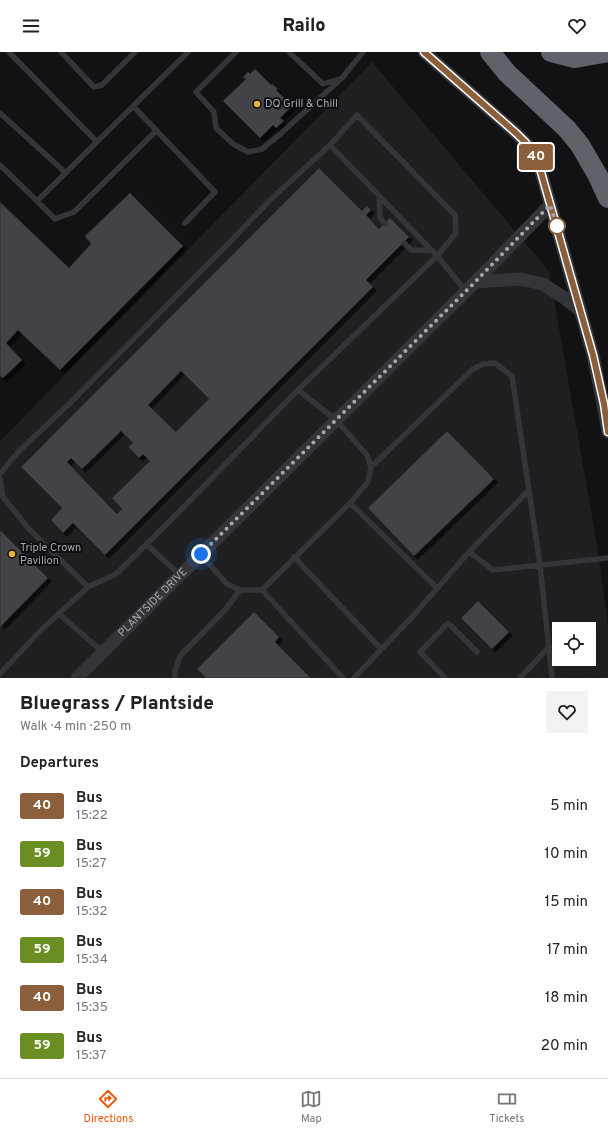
<!DOCTYPE html>
<meta charset="utf-8">
<style>
:root{--surface:#fff;--page:#f2f2f2;--text:#222;--muted:#767676;--line:#e0e0e0;--accent:#ea580c}
body{margin:0;font-family:Overpass,sans-serif;background:var(--page);color:var(--text);height:100vh;display:flex;flex-direction:column;font-size:15px;white-space:nowrap}
*{box-sizing:border-box;margin:0}
p{font-size:13px;color:var(--muted)}
.icon{flex:none;width:22px;height:22px;fill:none;stroke:currentColor;stroke-width:2;stroke-linecap:round;stroke-linejoin:round}
.map{position:relative;height:626px;overflow:hidden}
.panel{display:flex;flex-direction:column;background:var(--surface);flex:1}
.panel>*{flex:none}
.badge{padding:0 8px;border-radius:3px;font-size:14px;line-height:26px}
.tools{position:absolute;left:552px;top:570px;display:grid;gap:8px}
.tools a{display:grid;place-items:center;width:44px;height:44px;border-radius:0px;background:var(--surface);box-shadow:0 4px 16px #0002;font-size:20px}
.you{position:absolute;width:20px;height:20px;margin:-10px;border:3px solid #fff;border-radius:50%;background:#1a73e8;box-shadow:0 0 0 6px #1a73e833}
.map>.badge{position:absolute;translate:-50% -50%;box-shadow:0 0 0 2px #fff}
h2{padding:0 20px;font-size:15px;line-height:36px}
.round{display:grid;place-items:center;flex:none;width:42px;height:42px;border-radius:0px;background:var(--page)}
.summary{display:flex;align-items:center;justify-content:space-between;height:68px;padding:0 20px}
h1{font-size:19px;font-weight:800;line-height:30px}
ul{padding:0;list-style:none}
li{display:flex;align-items:center;gap:12px;height:48px;padding:0 20px}
li div{flex:1}
li b{display:block;font-size:15px}
li em{font-style:normal}
li .badge{min-width:44px;font-weight:700;text-align:center}
header{display:flex;justify-content:space-between;align-items:center;height:52px;padding:0 20px;background:var(--surface);font-size:18px;font-weight:800}
.tabs{display:flex;justify-content:space-around;align-items:center;height:56px;border-top:1px solid var(--line);background:var(--surface);font-size:11px;color:var(--muted)}
.tabs a{display:grid;justify-items:center;gap:2px}
.tabs .selected{color:var(--accent)}
.map>svg:first-child{display:block}
.built{fill:#1f1e21;fill-rule:evenodd}
.building{fill:#424247;stroke:#2d2c30;fill-rule:evenodd;filter:url(#shadow)}
.lines{fill:none;stroke-linecap:round;stroke-linejoin:round}
.service{stroke:#343439;stroke-width:5.5}
.tertiary{stroke:#343439;stroke-width:13}
.motorway{stroke:#606269;stroke-width:20}
.line-casing{stroke:#fff;stroke-width:9}
.line{stroke:#8b5e3c;stroke-width:6}
.walk{stroke:#a5a8b3;stroke-width:4;stroke-dasharray:0 7.2}
.poi-dot{fill:#e6b438;stroke:#0d0d0f;stroke-width:1.5}
.stop-dot{fill:#fff;stroke:#8b5e3c;stroke-width:2}
.labels{text-anchor:middle;dominant-baseline:central;stroke-width:4;stroke-linejoin:round;paint-order:stroke}
.poi-label{font-size:11px;fill:#a5a8b3;stroke:#0d0d0f;text-anchor:start}
.street-label{font-size:11px;fill:#a5a8b3;stroke:#0d0d0f}
</style>
<header><svg class="icon" aria-label="menu" viewBox="0 0 24 24"><path d="M4 6h16M4 12h16M4 18h16"/></svg>Railo<svg class="icon" aria-label="heart" viewBox="0 0 24 24"><path d="M12 20l-8-8c-3-5 5-10 8-4 3-6 11-1 8 4z"/></svg></header>
<div class="map">
<svg width="608" height="626" viewBox="0 0 608 626">
<defs>
<filter id="shadow"><feDropShadow dx="3.5" dy="3.5" stdDeviation="0" flood-color="#0009"/></filter>
</defs>
<rect width="100%" height="100%" fill="#121214"/>
<!-- built -->
<path class="built" d="M372 10 549 219 597 493 608 572V626H0V389ZM559 577H589V607H559Z"/>
<!-- building -->
<path class="building" d="M255 17 271 33 272 32 278 37 276 38 292 54 280 66 284 69 276 76 273 73 260 86 223 49 246 27 243 25 248 20 250 22Z
M319 116 362 159 367 154 371 158 366 163 379 177 390 166 409 185 366 228 373 235 105 503 73 471 63 481 51 468 62 456 21 415ZM181 319 209 347 176 380 148 353ZM121 379 133 391 128 395 139 406 143 402 150 409 112 446 122 457 117 462 67 410 71 406 82 417Z
M130 141 183 194 60 318 18 278 6 291 22 308 3 326 0 324V150L69 216 91 192 85 184Z
M447 379 494 427 414 504 368 456Z
M0 478 48 526 0 575Z
M478 549 509 580 492 597 461 566Z
M254 560 279 585 275 590 311 626H206L197 617Z"/>
<g class="lines">
<!-- service -->
<path class="service" d="M9 0 97 90
M61 0 94 35 102 33 135 0
M236 0 196 40 214 60 216 76 233 92 248 100 262 97 278 84 342 26 363 0
M289 0 323 32 339 27
M134 55 215 140 185 171
M0 61 66 121
M0 113 37 149 188 0
M379 144 380 166 385 172
M37 149 55 167 74 160 156 79
M404 191 411 198 433 199
M371 415 473 317 483 312 495 311 512 324 540 513 552 626
M0 422 18 400 68 353 226 194 270 148 330 93 357 63 455 163 456 181 437 204 466 239
M0 427 3 445 29 477 88 535 40 579 0 622
M350 451 437 536
M146 492 180 523
M469 500 529 438
M201 503 227 532 240 538H262L343 626
M294 505 381 597
M88 535 116 522 169 470 298 338 360 278 437 204 330 93
M262 538 350 451 368 430 371 415 367 403 336 368 298 338
M59 562 103 600
M175 626V619L180 604 226 557 240 538
M354 626 412 565 469 500 493 518 608 506
M445 626 420 600 448 571 477 600
M520 626 549 595"/>
<!-- tertiary -->
<g class="tertiary">
<path d="M424 0 517 82 526 91 536 105 539 113 593 303 603 352 608 380"/>
<path d="M475 230 520 227 543 232 563 245 580 258"/>
<path id="s1" d="M77 626 475 230 550 153"/>
</g>
<!-- motorway -->
<path class="motorway" d="M490 0 507 21 567 77 580 93 598 124 608 146
M551 0 575 6 608 0"/>
</g>
<g class="lines">
<!-- line casing -->
<g class="line-casing">
<path id="line" d="M424 0 517 82 526 91 536 105 539 113 593 303 604 352 608 380"/>
</g>
<!-- line -->
<use href="#line" class="line"/>
<!-- walk -->
<path class="walk" d="M201 502 475 230 550 153 557 174"/>
</g>
<!-- markers -->
<g class="poi-dot">
<circle cx="257" cy="52" r="4"/>
<circle cx="12" cy="502" r="4"/>
</g>
<circle class="stop-dot" cx="557" cy="174" r="8"/>
<g class="labels">
<!-- poi labels -->
<g class="poi-label">
<text x="265" y="52">DQ Grill &amp; Chill</text>
<text x="20" y="496">Triple Crown<tspan x="20" dy="13">Pavilion</tspan></text>
</g>
<!-- street labels -->
<g class="street-label">
<text stroke="none"><textPath href="#s1" startOffset="107">PLANTSIDE DRIVE</textPath></text>
</g>
</g>
</svg>
<div class="tools">
<a><svg class="icon" aria-label="locate" viewBox="0 0 24 24"><circle cx="12" cy="12" r="6"/><path d="M12 2v4M12 18v4M2 12h4M18 12h4"/></svg></a>
</div>
<div class="you" style="left:201px;top:502px"></div>
<b class="badge" style="left:536px;top:105px;background:#8b5e3c;color:#fff">40</b>
</div>
<section class="panel">
<div class="summary"><div><h1>Bluegrass / Plantside</h1><p>Walk · 4 min · 250 m</p></div><a class="round"><svg class="icon" aria-label="heart" viewBox="0 0 24 24"><path d="M12 20l-8-8c-3-5 5-10 8-4 3-6 11-1 8 4z"/></svg></a></div>
<h2>Departures</h2>
<ul>
<li><span class="badge" style="background:#8b5e3c;color:#fff">40</span><div><b>Bus</b><p>15:22</p></div><em>5 min</em></li>
<li><span class="badge" style="background:#6b8e23;color:#fff">59</span><div><b>Bus</b><p>15:27</p></div><em>10 min</em></li>
<li><span class="badge" style="background:#8b5e3c;color:#fff">40</span><div><b>Bus</b><p>15:32</p></div><em>15 min</em></li>
<li><span class="badge" style="background:#6b8e23;color:#fff">59</span><div><b>Bus</b><p>15:34</p></div><em>17 min</em></li>
<li><span class="badge" style="background:#8b5e3c;color:#fff">40</span><div><b>Bus</b><p>15:35</p></div><em>18 min</em></li>
<li><span class="badge" style="background:#6b8e23;color:#fff">59</span><div><b>Bus</b><p>15:37</p></div><em>20 min</em></li>
</ul>
</section>
<nav class="tabs">
<a class="selected"><svg class="icon" aria-label="directions" viewBox="0 0 24 24"><path d="M12 3l9 9-9 9-9-9zM9 14v-3h6M13 9l2 2-2 2"/></svg>Directions</a>
<a><svg class="icon" aria-label="map" viewBox="0 0 24 24"><path d="M3 6l6-2 6 2 6-2v14l-6 2-6-2-6 2zM9 4v14M15 6v14"/></svg>Map</a>
<a><svg class="icon" aria-label="tickets" viewBox="0 0 24 24"><path d="M3 7h18v10H3zM15 7v10"/></svg>Tickets</a>
</nav>
